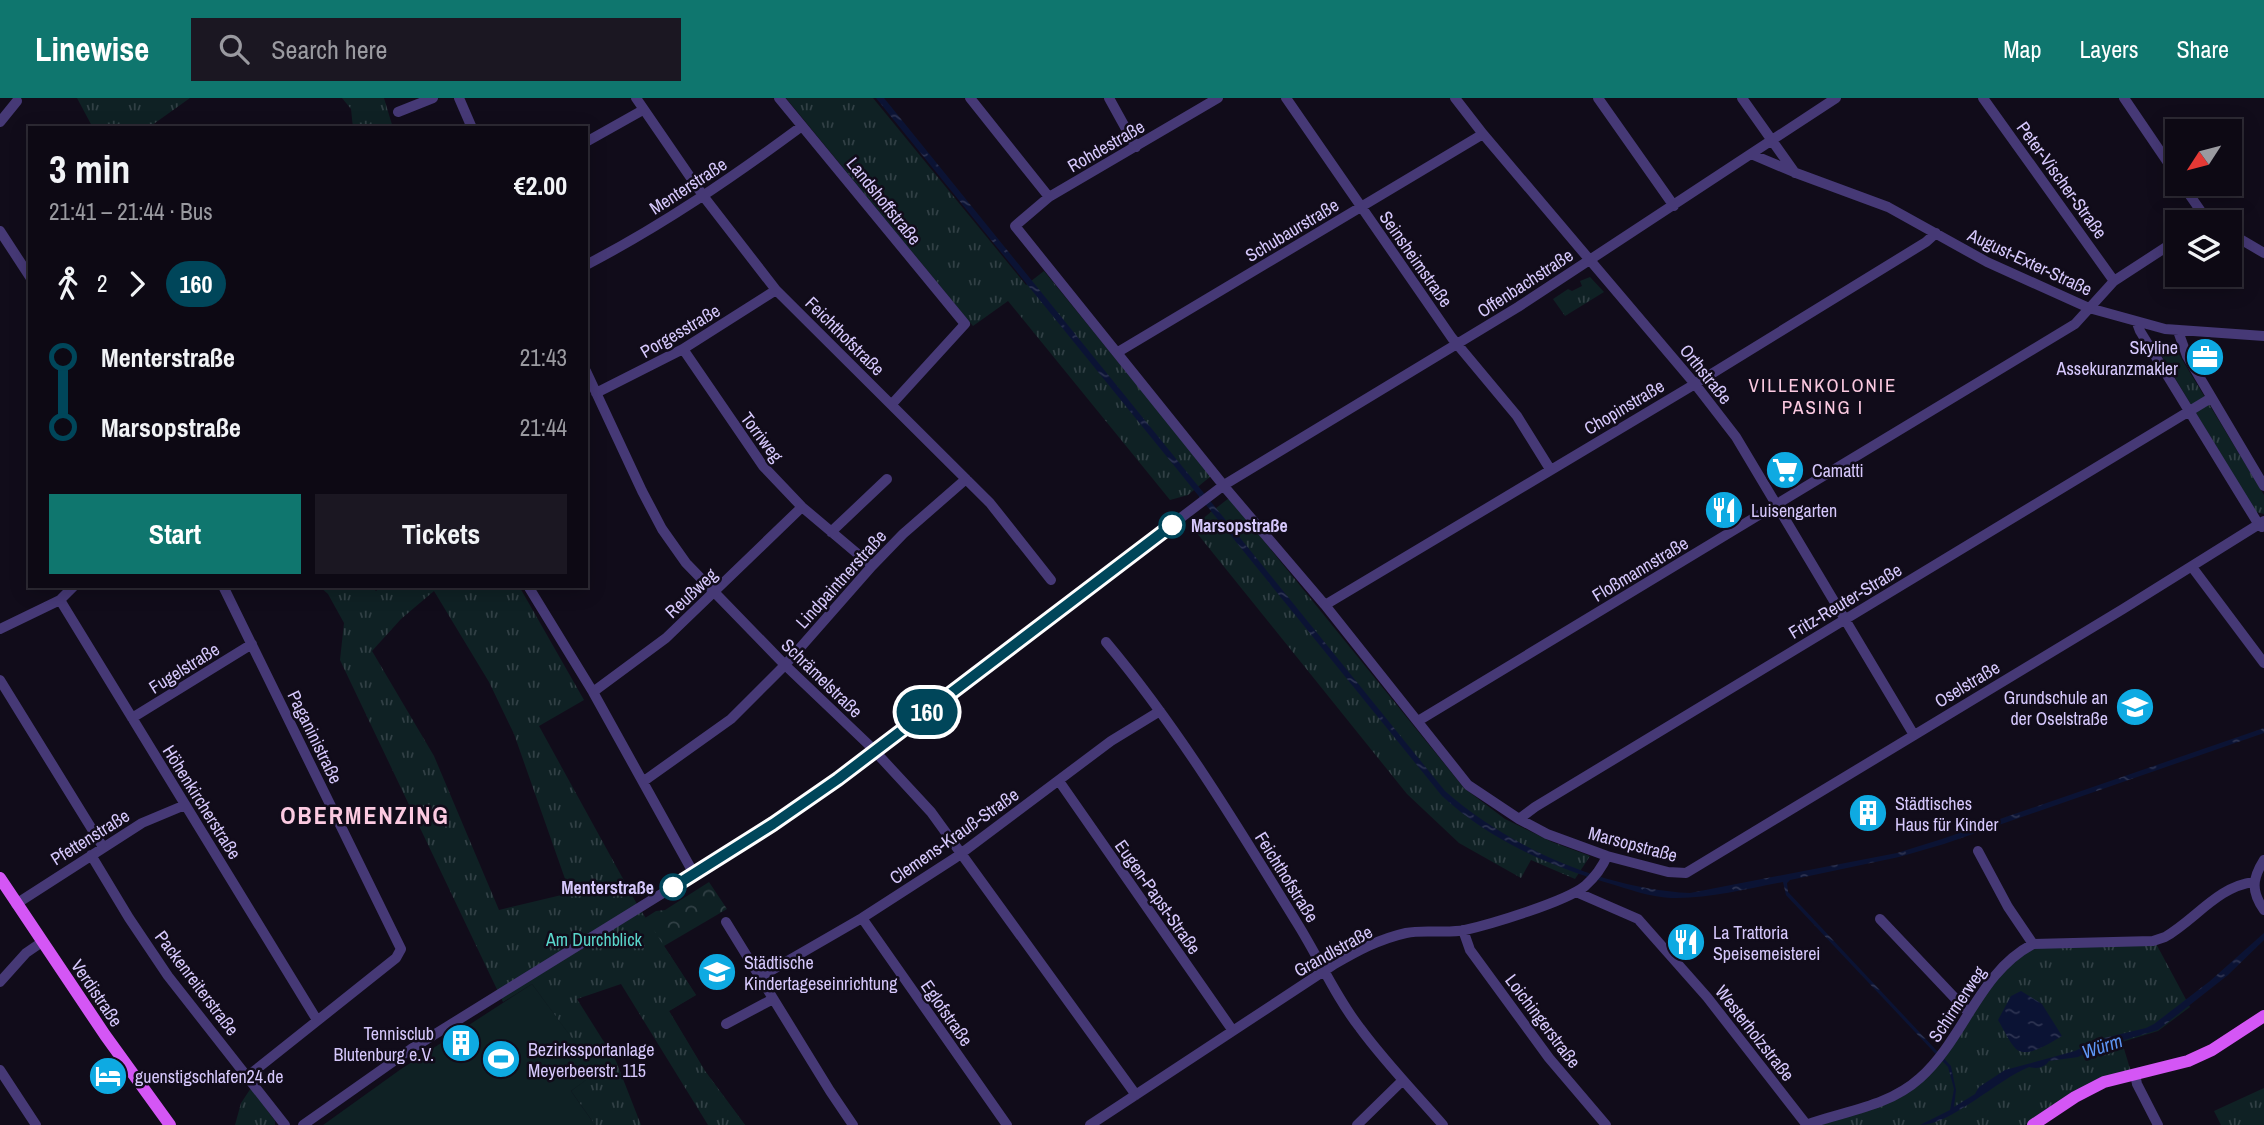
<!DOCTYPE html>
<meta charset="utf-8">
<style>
:root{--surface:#0d0914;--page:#1b1722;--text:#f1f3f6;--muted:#9a9aa0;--line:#2d2a34;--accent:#0f766e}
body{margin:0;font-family:"Archivo Narrow",sans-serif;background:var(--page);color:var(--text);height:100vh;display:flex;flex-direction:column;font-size:26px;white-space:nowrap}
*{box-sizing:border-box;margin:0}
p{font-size:23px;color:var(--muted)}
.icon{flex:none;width:38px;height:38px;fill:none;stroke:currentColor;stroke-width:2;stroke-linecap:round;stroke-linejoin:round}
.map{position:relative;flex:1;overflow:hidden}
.drawer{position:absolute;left:28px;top:28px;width:560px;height:462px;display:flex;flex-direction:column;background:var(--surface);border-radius:0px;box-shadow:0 4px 18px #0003,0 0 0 2px var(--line)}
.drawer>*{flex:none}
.badge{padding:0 14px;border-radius:23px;font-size:24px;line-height:46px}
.needle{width:46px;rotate:234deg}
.fabs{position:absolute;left:2165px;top:21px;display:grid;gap:14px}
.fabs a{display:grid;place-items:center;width:77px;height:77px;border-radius:0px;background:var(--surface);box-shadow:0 4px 18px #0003,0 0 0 2px var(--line);font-size:35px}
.map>.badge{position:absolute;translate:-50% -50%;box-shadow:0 0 0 4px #fff}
.legs{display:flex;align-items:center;gap:10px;height:77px;padding:0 21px;font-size:23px}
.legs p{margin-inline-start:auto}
.summary{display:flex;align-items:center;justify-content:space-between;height:119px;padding:0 21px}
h1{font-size:38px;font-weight:700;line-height:52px}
.cta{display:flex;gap:14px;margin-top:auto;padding:14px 21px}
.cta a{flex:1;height:80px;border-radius:0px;background:var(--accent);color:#fff;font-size:28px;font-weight:700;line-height:80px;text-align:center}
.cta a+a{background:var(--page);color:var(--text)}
ul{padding:0 21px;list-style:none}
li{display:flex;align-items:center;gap:24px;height:70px;font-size:26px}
li i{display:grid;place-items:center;width:10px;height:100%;margin:0 9px;background:currentColor}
li i::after{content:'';width:18px;height:18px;margin:-9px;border:5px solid;border-radius:50%;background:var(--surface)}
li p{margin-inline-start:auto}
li:first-child i{background:linear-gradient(#0000 50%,currentColor 0)}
li:last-child i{background:linear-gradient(currentColor 50%,#0000 0)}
header{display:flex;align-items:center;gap:42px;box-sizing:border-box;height:98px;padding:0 35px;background:var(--accent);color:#fff}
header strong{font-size:33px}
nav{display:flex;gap:38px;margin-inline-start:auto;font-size:24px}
.search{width:490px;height:63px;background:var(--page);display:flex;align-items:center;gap:18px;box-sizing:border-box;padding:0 24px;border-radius:0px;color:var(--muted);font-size:26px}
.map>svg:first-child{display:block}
.forest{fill:url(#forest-crowns)}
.park{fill:url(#park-tufts);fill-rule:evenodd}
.pitch{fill:#0f2124}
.water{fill:url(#water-ripples)}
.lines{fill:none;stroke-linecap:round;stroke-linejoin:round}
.minor{stroke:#463976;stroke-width:10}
.major{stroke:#d456f5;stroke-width:12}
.line-1-casing{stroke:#fff;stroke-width:16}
.line-1{stroke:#00465a;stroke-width:10}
.stop-1-dot{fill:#fff;stroke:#00465a;stroke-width:3.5}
.labels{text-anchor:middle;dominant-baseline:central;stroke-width:5;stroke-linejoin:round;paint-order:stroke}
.street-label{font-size:18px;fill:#d6c8fc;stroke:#110c1a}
.poi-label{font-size:18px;fill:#d6c8fc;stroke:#110c1a;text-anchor:start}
.stop-label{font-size:18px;font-weight:bold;fill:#d6c8fc;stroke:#110c1a;text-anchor:start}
.park-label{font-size:18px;fill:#5ad6cb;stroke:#110c1a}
.neighbourhood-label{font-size:19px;letter-spacing:2px;fill:#fccae1;stroke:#110c1a}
.water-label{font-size:19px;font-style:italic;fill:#5d95f5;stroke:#110c1a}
.district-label{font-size:24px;font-weight:bold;letter-spacing:2px;fill:#fccae1;stroke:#110c1a}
</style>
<header>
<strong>Linewise</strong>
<div class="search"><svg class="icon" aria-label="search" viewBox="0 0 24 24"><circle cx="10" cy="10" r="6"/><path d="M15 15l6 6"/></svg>Search here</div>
<nav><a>Map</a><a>Layers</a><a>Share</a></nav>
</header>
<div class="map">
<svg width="2264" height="1027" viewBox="0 0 2264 1027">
<defs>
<pattern id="forest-crowns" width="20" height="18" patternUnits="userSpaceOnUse" patternTransform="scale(1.75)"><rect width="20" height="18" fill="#0f2124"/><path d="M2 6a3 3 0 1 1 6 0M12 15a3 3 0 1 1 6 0" fill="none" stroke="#314045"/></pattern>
<pattern id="park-tufts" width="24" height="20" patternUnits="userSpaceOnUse" patternTransform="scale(1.75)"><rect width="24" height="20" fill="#0f2124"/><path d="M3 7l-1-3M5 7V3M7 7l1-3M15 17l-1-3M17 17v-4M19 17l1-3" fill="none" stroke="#314045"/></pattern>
<pattern id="water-ripples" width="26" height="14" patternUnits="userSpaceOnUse" patternTransform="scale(1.75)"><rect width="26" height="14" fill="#0b1334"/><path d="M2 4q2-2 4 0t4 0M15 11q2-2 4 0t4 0" fill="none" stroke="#2e3452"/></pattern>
</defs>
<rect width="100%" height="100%" fill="#110c1a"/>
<!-- forest -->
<path class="forest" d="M709 784 727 811 664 848 696 897 669 913 705 973 745 1027H718L618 837 656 813 665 812Z"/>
<!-- park -->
<path class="park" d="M77 0H190L148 30H93Z
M342 0H384L393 30H353L351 11Z
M786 0H873L1026 187 1044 173 1211 378 1188 397 1170 402 1008 203 973 228Z
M1590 179 1604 194 1565 218 1553 201 1568 191 1572 193 1582 188 1580 183Z
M2152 242 2172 245 2264 397V416L2256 414Z
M1229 400 1464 690 1505 721 1552 744 1590 758 1575 781 1531 762 1521 780 1459 745 1407 696 1192 429Z
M319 488H371L376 493 382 488H519L584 602 539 628 638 808 696 897 669 913 705 973 745 1027H708L621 886 577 901 616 963 641 1027H595L571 993 596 974 532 886 503 904 340 562 344 525 328 496ZM434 493 489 584 514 636 570 795 499 812 434 658 372 553 401 521Z
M2153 840 2190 909 2158 933 2122 944 2131 974 2040 1017 2025 1027H1801L1804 1024 1858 1010 1909 986 1934 963 1999 868 2034 845Z
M251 990 275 1023V1027H235L241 1005Z
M2264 990V1027H2221L2214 1013Z"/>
<!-- pitch -->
<path class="pitch" d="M532 886 597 974 571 993 595 1027H323L401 971Z"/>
<!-- water -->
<path class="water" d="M876 0H884L1445 693C1510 750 1604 791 1690 795L1897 755 1942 741 2264 630V635L1944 746 1899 759 1790 782 1787 785 1788 794 1951 968 1956 992 1954 1009 1975 996 1979 989 2005 972 2075 953 2100 941 2146 930 2154 926 2210 883 2264 835V842L2228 877 2158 932 2094 951 2078 959 2049 963C2044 970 2037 971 2029 969 1998 981 1951 1027 1920 1027L1950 1012 1954 991 1948 969 1786 797 1783 784C1746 791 1708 801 1671 800 1650 799 1628 791 1608 785 1547 767 1490 742 1442 698Z
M2021 893 2042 906 2062 938C2051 944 2028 961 2016 951 2009 944 2003 930 1998 922L2011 898Z"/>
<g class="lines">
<!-- minor -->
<path class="minor" d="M459 0 472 30
M636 0 704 99 776 192 990 405 1051 482
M779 0 965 226 892 306
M970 0 1049 99
M1109 0 1136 49
M1218 0 1049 99 1015 128 1228 393 1325 507 1468 687 1519 721 1547 736 1607 758 1668 774 1686 775 2123 511 2264 423
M1286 0 1452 240 1517 318 1550 371
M1455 0 1483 36 1695 286 1736 339 1914 637
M1598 0 1674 108
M1742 0 1795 75
M1983 0 2114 183
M2124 0 2177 78
M398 14 433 0
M0 24 17 3
M586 44 643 12
M1751 56 1796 75 1888 109 1987 164 2089 210 2165 231 2264 238
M2182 86 2207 122 2211 124
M0 133 30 179
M2230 135 2264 155
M586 167C663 127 733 79 802 28
M2137 225 2140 233 2259 427 2262 429
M2178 233 2187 258 2264 388
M683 251 763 368 802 409 872 468
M1118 254 1483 36
M586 273 642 393 662 431 686 465 785 567 870 648 931 714 1136 997
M596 295 683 251 776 192
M831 434 887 381
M2192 469 2264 565
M223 488 401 851 396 860 248 978
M528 488 593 594 694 776
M60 502 317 922
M1325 507 1695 286 1926 144 1936 135
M0 531 60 502 74 488
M1106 544C1179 631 1238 729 1297 825 1319 860 1335 898 1360 930 1385 964 1415 995 1443 1027
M0 582 103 749
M593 594 666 540 802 409
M132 620 252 546
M1418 623 2075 226 2114 183 2177 142
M644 683 731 621 785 567 872 468 903 436 966 381
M1059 683 1233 933
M1519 721 1535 709 2211 300
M1978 753 2008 809 2033 846
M91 757 129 820 168 878 285 1027
M2264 762C2252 781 2251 793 2264 812
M1576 794 1638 821 1707 899 1806 1026
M16 806 142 725 185 707
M862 820 1007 1027
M1880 821 1969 915
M726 824 830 993 853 1027
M1463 832 1470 852 1549 960 1606 1027
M760 879 862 820 955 760 1111 643 1160 613
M0 884 26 855 42 844
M726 926 773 901
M0 972 36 1027
M2135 976 2137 986 2158 1027
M303 1027 411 951 739 748 821 694 1224 387 1518 209 1836 0
M1090 1027 1333 867C1357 853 1379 841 1406 835 1425 831 1446 836 1465 832 1491 826 1565 804 1585 788 1595 779 1602 770 1607 758
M1357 1027 1403 982
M1806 1027C1844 1013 1888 1009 1920 980 1964 941 1979 874 2033 846L2153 843 2165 839C2195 822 2218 788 2254 784"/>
<!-- major -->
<path class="major" d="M0 780 105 937 170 1027
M2033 1027 2075 999 2104 984 2188 963 2212 952 2264 918"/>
</g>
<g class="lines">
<!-- line-1 casing -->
<g class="line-1-casing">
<path id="line-1" d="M673 789 773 726 838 681 1172 427"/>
</g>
<!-- line-1 -->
<use href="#line-1" class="line-1"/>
</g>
<!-- icons -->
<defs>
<g id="office-disc" transform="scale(2.0125)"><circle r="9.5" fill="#0eaae2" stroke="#110c1a"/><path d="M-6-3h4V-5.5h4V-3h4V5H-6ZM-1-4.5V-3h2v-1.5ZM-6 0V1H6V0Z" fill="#fff"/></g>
<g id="supermarket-disc" transform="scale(2.0125)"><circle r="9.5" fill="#0eaae2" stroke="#110c1a"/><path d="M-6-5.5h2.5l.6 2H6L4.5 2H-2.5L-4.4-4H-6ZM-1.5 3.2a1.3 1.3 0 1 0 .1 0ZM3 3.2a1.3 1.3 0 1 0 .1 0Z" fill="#fff"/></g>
<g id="restaurant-disc" transform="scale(2.0125)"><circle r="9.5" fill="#0eaae2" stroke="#110c1a"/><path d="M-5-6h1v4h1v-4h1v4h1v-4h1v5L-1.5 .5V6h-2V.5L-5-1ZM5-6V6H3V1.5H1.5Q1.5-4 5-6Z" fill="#fff"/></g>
<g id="school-disc" transform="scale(2.0125)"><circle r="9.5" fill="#0eaae2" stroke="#110c1a"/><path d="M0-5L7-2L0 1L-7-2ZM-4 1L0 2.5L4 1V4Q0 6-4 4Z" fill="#fff"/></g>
<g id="building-disc" transform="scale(2.0125)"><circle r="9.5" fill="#0eaae2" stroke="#110c1a"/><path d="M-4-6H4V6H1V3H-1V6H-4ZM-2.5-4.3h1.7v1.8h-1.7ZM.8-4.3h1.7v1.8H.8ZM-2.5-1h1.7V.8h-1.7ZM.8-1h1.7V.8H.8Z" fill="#fff"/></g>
<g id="stadium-disc" transform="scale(2.0125)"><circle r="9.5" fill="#0eaae2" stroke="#110c1a"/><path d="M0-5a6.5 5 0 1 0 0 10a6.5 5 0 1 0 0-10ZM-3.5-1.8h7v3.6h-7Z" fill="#fff"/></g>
<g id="hotel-disc" transform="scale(2.0125)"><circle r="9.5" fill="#0eaae2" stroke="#110c1a"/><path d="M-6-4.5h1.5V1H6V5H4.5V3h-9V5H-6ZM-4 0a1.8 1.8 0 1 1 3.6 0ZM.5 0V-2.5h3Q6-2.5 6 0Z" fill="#fff"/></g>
</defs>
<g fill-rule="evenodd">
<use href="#office-disc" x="2205" y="259"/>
<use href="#supermarket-disc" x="1785" y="372"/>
<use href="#restaurant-disc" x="1724" y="412"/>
<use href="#school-disc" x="2135" y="609"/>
<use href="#building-disc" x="1868" y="715"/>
<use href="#restaurant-disc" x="1686" y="844"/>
<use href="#school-disc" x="717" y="874"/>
<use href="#building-disc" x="461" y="945"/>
<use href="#stadium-disc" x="501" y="961"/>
<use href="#hotel-disc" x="108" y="978"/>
</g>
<!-- markers -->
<g class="stop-1-dot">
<circle cx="1172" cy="427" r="12"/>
<circle cx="673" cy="789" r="12"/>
</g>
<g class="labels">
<!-- street labels -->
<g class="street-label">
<text transform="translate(1106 48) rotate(-30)">Rohdestraße</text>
<text transform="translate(2062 82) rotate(54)">Peter-Vischer-Straße</text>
<text transform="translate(688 88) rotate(-33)">Menterstraße</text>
<text transform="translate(884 103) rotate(51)">Landshoffstraße</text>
<text transform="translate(1292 132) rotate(-31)">Schubaurstraße</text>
<text transform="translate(1416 161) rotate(55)">Seinsheimstraße</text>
<text transform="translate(2030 164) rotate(25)">August-Exter-Straße</text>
<text transform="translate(1525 185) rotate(-33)">Offenbachstraße</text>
<text transform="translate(680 233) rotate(-30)">Porgesstraße</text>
<text transform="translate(845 238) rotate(45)">Feichthofstraße</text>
<text transform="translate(1706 276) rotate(51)">Orthstraße</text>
<text transform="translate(1624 309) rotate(-31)">Chopinstraße</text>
<text transform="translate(762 339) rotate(53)">Torriweg</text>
<text transform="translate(1640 471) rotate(-31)">Floßmannstraße</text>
<text transform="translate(841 481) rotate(-48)">Lindpaintnerstraße</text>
<text transform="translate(691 495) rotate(-43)">Reußweg</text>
<text transform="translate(1845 503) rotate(-31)">Fritz-Reuter-Straße</text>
<text transform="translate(184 570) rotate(-32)">Fugelstraße</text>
<text transform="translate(822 580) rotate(44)">Schrämelstraße</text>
<text transform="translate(1967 586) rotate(-31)">Oselstraße</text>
<text transform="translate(315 639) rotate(64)">Paganinistraße</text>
<text transform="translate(202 704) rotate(58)">Höhenkircherstraße</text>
<text transform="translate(954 738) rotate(-35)">Clemens-Krauß-Straße</text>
<text transform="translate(90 739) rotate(-32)">Pfettenstraße</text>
<text transform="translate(1633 746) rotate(15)">Marsopstraße</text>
<text transform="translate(1287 779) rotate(58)">Feichthofstraße</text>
<text transform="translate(1158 799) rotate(55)">Eugen-Papst-Straße</text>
<text transform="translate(1333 853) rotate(-29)">Grandlstraße</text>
<text transform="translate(197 885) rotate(53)">Packenreiterstraße</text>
<text transform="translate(97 895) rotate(56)">Verdistraße</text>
<text transform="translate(1957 906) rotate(-56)">Schirmerweg</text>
<text transform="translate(947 915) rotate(55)">Eglofstraße</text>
<text transform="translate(1543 923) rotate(53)">Loichingerstraße</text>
<text transform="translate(1755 935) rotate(52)">Westerholzstraße</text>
</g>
<!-- poi labels -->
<g class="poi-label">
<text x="2178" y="249" text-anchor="end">Skyline<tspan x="2178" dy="21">Assekuranzmakler</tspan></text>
<text x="1812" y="372">Camatti</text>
<text x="1751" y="412">Luisengarten</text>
<text x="2108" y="599" text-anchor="end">Grundschule an<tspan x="2108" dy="21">der Oselstraße</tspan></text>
<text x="1895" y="705">Städtisches<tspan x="1895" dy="21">Haus für Kinder</tspan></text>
<text x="1713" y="834">La Trattoria<tspan x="1713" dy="21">Speisemeisterei</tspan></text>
<text x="744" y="864">Städtische<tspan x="744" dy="21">Kindertageseinrichtung</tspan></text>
<text x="434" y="935" text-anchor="end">Tennisclub<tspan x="434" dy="21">Blutenburg e.V.</tspan></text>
<text x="528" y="951">Bezirkssportanlage<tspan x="528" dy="21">Meyerbeerstr. 115</tspan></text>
<text x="135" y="978">guenstigschlafen24.de</text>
</g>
<!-- stop labels -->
<g class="stop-label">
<text x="1191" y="427">Marsopstraße</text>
<text x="654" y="789" text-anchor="end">Menterstraße</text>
</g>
<!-- park labels -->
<g class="park-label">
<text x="594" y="841">Am Durchblick</text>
</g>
<!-- neighbourhood labels -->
<g class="neighbourhood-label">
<text x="1823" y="287">VILLENKOLONIE<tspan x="1823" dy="22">PASING I</tspan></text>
</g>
<!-- water labels -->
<g class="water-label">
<text transform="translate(2102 948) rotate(-18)">Würm</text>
</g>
<!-- district labels -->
<g class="district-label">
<text x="365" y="717">OBERMENZING</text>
</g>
</g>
</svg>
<div class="fabs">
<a><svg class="needle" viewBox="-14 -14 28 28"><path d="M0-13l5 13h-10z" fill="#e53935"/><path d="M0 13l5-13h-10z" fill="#9a9aa0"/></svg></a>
<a><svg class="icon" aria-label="layers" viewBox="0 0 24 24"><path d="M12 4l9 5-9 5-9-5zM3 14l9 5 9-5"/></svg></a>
</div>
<b class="badge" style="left:927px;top:614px;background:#00465a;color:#fff">160</b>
<section class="drawer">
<div class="summary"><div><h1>3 min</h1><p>21:41 – 21:44 · Bus</p></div><b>€2.00</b></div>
<div class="legs"><svg class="icon" aria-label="walk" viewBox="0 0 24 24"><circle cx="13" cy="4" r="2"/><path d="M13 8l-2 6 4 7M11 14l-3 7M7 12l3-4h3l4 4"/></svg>2<svg class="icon" aria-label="forward" viewBox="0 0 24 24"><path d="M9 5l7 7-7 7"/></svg><b class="badge" style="background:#00465a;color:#fff">160</b></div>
<ul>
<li><i style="color:#00465a"></i><b>Menterstraße</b><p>21:43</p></li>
<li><i style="color:#00465a"></i><b>Marsopstraße</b><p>21:44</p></li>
</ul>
<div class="cta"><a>Start</a><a>Tickets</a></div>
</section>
</div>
